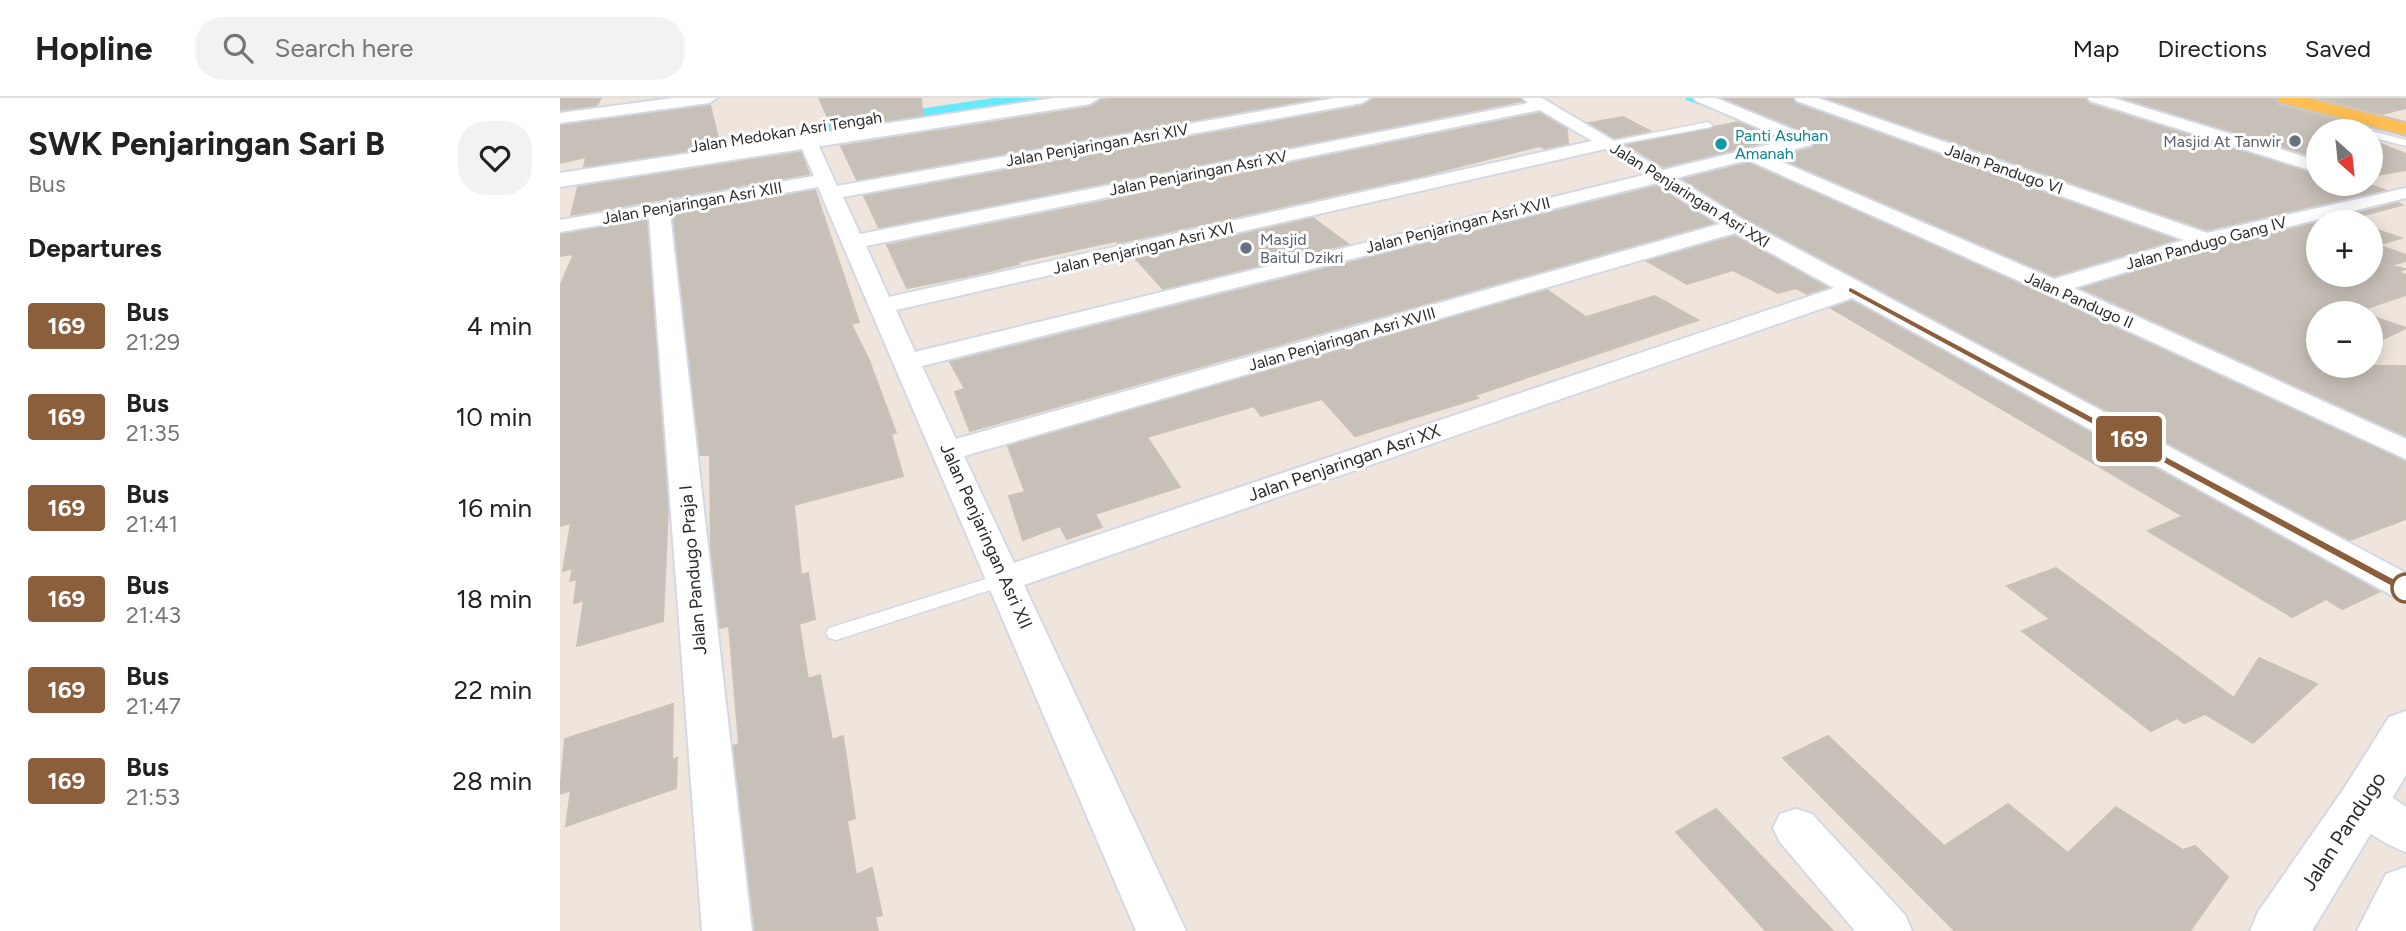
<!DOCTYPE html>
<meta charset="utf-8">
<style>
:root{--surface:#fff;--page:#f2f2f2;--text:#222;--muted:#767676;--line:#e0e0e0}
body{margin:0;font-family:Figtree,sans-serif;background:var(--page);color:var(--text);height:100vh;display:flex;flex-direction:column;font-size:26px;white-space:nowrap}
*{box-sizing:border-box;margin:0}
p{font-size:23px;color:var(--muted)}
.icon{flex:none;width:38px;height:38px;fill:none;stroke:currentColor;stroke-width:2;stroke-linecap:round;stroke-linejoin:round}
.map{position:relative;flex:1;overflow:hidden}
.drawer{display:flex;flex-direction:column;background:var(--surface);width:560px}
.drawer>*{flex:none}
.badge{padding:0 14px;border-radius:5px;font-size:24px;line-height:46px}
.needle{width:46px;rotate:153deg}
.controls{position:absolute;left:1746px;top:21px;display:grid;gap:14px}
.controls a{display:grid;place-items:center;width:77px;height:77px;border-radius:50%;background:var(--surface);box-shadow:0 4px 18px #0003;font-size:35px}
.map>.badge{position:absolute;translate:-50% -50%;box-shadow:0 0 0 4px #fff}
h2{padding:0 28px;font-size:26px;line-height:63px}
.round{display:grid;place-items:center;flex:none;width:74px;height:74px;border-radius:28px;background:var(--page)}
.overview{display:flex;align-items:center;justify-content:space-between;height:119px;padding:0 28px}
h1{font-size:33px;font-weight:700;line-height:52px}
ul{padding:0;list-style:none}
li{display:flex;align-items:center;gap:21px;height:91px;padding:0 28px}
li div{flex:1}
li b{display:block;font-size:26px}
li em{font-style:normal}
li .badge{min-width:77px;font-weight:700;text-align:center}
header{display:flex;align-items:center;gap:42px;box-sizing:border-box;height:98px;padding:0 35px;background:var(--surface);border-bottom:2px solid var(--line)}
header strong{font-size:33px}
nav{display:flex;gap:38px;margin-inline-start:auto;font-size:24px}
.search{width:490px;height:63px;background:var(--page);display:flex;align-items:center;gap:18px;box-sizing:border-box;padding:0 24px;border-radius:28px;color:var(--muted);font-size:26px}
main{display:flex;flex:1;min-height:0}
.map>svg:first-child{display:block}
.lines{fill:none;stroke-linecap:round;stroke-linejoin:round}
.stream{stroke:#66e9fb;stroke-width:5}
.river{fill:#66e9fb;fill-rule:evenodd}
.building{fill:#c7c0b8;stroke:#cbc1b6;stroke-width:2}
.service-casing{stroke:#d2d9e6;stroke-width:3}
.minor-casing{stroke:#d2d9e6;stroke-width:4}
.tertiary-casing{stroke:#d2d9e6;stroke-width:4}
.primary-casing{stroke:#c8c8c8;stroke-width:4}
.service{fill:#fff;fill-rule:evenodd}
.minor{fill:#fff;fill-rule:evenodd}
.tertiary{fill:#fff;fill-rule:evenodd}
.primary{fill:#ffbe52;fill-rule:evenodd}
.line{fill:#8b5e3c;stroke:#fff;stroke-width:2}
.worship-dot{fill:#6b7280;stroke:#fff;stroke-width:2.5}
.culture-dot{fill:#0f9aa8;stroke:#fff;stroke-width:2.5}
.stop-dot{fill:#fff;stroke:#8b5e3c;stroke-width:3.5}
.labels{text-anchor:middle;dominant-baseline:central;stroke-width:6;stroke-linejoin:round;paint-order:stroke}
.far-street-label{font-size:16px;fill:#2c2c2c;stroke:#fff}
.far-culture-label{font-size:16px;fill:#0d838f;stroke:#fff;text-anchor:start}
.far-worship-label{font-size:16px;fill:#5b616d;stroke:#fff;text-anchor:end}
.street-label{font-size:18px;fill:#2c2c2c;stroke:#fff}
.near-street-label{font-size:21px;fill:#2c2c2c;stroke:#fff}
</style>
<header>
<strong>Hopline</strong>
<div class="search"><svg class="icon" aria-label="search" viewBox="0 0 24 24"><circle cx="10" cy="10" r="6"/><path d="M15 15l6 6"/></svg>Search here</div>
<nav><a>Map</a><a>Directions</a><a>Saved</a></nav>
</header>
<main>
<section class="drawer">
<div class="overview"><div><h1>SWK Penjaringan Sari B</h1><p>Bus</p></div><a class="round"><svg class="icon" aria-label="heart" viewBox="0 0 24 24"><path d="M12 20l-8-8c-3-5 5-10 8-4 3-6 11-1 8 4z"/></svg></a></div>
<h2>Departures</h2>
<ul>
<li><span class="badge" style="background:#8b5e3c;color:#fff">169</span><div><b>Bus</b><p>21:29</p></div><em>4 min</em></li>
<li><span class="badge" style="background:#8b5e3c;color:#fff">169</span><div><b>Bus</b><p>21:35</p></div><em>10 min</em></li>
<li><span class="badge" style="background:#8b5e3c;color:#fff">169</span><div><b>Bus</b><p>21:41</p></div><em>16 min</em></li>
<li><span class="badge" style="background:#8b5e3c;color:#fff">169</span><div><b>Bus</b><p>21:43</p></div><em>18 min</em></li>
<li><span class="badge" style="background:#8b5e3c;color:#fff">169</span><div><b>Bus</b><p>21:47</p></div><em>22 min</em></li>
<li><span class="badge" style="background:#8b5e3c;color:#fff">169</span><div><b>Bus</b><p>21:53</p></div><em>28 min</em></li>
</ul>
</section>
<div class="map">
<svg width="1846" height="833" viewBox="0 0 1846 833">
<rect width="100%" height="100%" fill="#efe5dd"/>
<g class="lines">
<!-- stream -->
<path class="stream" d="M1128 0 1149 8"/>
<!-- river -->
<path class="river" d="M433 0H506L501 6 491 9 251 47 240 44 235 37 240 30 251 27Z"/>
</g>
<!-- building -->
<path class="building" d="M0 0H41L36 8 0 12Z
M259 0H361L362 17 273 31Z
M555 0H760L297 82 281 48 530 9 540 2Z
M812 0H960L963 3 319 130 304 98 802 8Z
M1163 0H1232L1236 5 1616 142 1494 178 1216 59 1252 50 1256 41 1252 37Z
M1266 0H1525L1529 6 1759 77V86H1807L1825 92 1647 132Z
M1562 0H1715L1718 7 1788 25 1776 28 1790 33H1759V60Z
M1759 0H1846V10L1822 16Z
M150 7 160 48 24 69 26 59 0 65V27Z
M980 15 1007 31 1008 46 985 51 980 48 865 77 558 145 556 143 458 164 459 166 413 177 347 190 327 147Z
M1063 19 1090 33 1054 40 1029 25Z
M1178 24 1219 41 1104 69 1067 47Z
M1811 42 1846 56V72L1811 78Z
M241 54 249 76 11 117 18 89Z
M1188 65 1483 196 1846 363V421L1790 442 1186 121 1123 81Z
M1097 88 1154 125 410 333 395 294 405 291 390 264Z
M255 92 299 224 291 226 308 260 336 335 331 336 343 378 234 407 241 477 248 475 255 521 239 526 248 581 260 577 272 642 283 638 295 720 287 723 296 777 312 770 322 817 315 819 318 833H195L173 648 179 646 169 528 160 530 151 455 150 357H140L113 117Z
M1838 105 1842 107 1785 122 1793 124H1759V177H1811V130L1841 140 1818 147 1846 157V163L1832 167 1845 171 1838 174 1846 177V197L1798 213 1805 215H1759V268H1846V338L1521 190 1654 150Z
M753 120 788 146 603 191 575 160Z
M87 122 108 410 103 523 17 548 24 502 14 505 17 481 10 483 13 470 3 473 11 425 0 428V188L14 156 0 158V136Z
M1175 138 1268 189 1247 196 1236 190 1218 195 1173 172 1127 186 1087 163Z
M987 192 1026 219 1095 198 1138 222 915 297 918 300 795 338 762 301 701 318 694 308 587 339 620 389 535 416 542 429 507 441 500 428 463 442 449 398 465 394 448 348Z
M1292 203 1792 478 1819 494 1782 511 1766 501 1732 519 1588 433 1623 418 1271 210Z
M1811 218 1846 230 1811 247Z
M1496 470 1674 600 1699 560 1757 586 1693 645 1645 616 1624 625 1617 620 1591 633 1462 533 1490 521 1447 488Z
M113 606 112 662 117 660 116 690 6 728 11 692 0 696 5 641Z
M1268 638 1384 748 1448 706 1508 755 1556 709 1623 752 1635 748 1668 779 1630 833H1395L1223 660Z
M1156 711 1273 833H1206L1116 734Z"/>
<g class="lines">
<!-- service casing -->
<g class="service-casing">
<path id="service" d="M1148 24 1152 27 1151 29 1048 48 1043 45Z
M1811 33 1846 42V48L1811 39Z
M445 475 452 477 454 481 452 485 276 542 269 540 266 535 269 530Z"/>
</g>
<!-- minor casing -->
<g class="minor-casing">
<path id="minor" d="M113 0H157L149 5 0 25V15Z
M775 0H810L802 5 283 99 300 136 968 5 963 0H982L1103 72 1227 42 1136 3 1134 0H1156L1251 39 1254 43 1251 47 1208 58 1494 181 1624 142 1237 3 1235 0H1258L1647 135 1846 90V100L1653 147 1514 190 1846 341V361L1484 194 1188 62 1116 80 1185 123 1846 475V502L1833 498 1292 200 464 487 626 833H576L258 89 110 115 192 833H142L89 119 0 134V122L254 78 239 44 248 39 257 44 277 88ZM980 12 1032 43 329 199 306 148ZM1045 51 1084 77 355 254 336 212ZM1097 85 1160 126 396 341 362 268ZM1175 135 1274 190 454 465 404 358Z
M1528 0H1553L1759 63V75L1530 3Z
M1804 685 1820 691 1846 709V754C1822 745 1793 727 1781 704L1788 691Z
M1236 711 1252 716 1345 817 1352 833H1295L1220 744 1213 730 1220 716Z"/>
</g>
<!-- tertiary casing -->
<g class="tertiary-casing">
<path id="tertiary" d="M494 0H539L530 6 0 89V75Z
M1846 613V677L1752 833H1690L1698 814 1785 689 1829 619Z
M1846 769V833H1797L1826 776Z"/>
</g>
<!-- primary casing -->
<g class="primary-casing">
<path id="primary" d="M1717 0H1748L1846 25V37L1719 4Z"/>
</g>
<!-- service -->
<use href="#service" class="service"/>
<!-- minor -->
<use href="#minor" class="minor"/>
<!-- tertiary -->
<use href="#tertiary" class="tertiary"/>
<!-- primary -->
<use href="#primary" class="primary"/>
</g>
<!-- line -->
<path class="line" d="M1291 189 1846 487V494H1841L1288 194V190Z"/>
<!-- markers -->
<g class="worship-dot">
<circle cx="1735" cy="43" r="7"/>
<circle cx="686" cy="150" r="7"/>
</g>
<circle class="culture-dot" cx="1161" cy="46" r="7"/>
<circle class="stop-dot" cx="1846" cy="490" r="14"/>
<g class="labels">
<!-- far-street labels -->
<g class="far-street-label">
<text transform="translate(226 34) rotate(-9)">Jalan Medokan Asri Tengah</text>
<text transform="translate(537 47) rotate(-10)">Jalan Penjaringan Asri XIV</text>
<text transform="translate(1444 71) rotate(19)">Jalan Pandugo VI</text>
<text transform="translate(638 75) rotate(-11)">Jalan Penjaringan Asri XV</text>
<text transform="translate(1130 97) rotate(32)">Jalan Penjaringan Asri XXI</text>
<text transform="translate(132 105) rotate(-10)">Jalan Penjaringan Asri XIII</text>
<text transform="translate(898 127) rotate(-14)">Jalan Penjaringan Asri XVII</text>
<text transform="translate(1646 145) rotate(-15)">Jalan Pandugo Gang IV</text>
<text transform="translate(583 150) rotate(-13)">Jalan Penjaringan Asri XVI</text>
<text transform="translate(1519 202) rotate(24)">Jalan Pandugo II</text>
<text transform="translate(782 241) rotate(-16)">Jalan Penjaringan Asri XVIII</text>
</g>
<!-- far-culture labels -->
<g class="far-culture-label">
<text x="1175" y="37">Panti Asuhan<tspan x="1175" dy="18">Amanah</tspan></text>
</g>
<!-- far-worship labels -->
<g class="far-worship-label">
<text x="1721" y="43">Masjid At Tanwir</text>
<text x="700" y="141" text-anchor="start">Masjid<tspan x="700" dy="18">Baitul Dzikri</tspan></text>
</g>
<!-- street labels -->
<g class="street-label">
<text transform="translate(784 365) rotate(-19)">Jalan Penjaringan Asri XX</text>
<text transform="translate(426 438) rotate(66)">Jalan Penjaringan Asri XII</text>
<text transform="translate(133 472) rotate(-95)">Jalan Pandugo Praja I</text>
</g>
<!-- near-street labels -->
<g class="near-street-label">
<text transform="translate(1783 733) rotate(-57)">Jalan Pandugo</text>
</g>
</g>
</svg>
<div class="controls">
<a><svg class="needle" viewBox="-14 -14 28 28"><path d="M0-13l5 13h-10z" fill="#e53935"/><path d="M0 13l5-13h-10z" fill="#767676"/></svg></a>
<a>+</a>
<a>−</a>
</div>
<b class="badge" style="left:1569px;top:341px;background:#8b5e3c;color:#fff">169</b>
</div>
</main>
